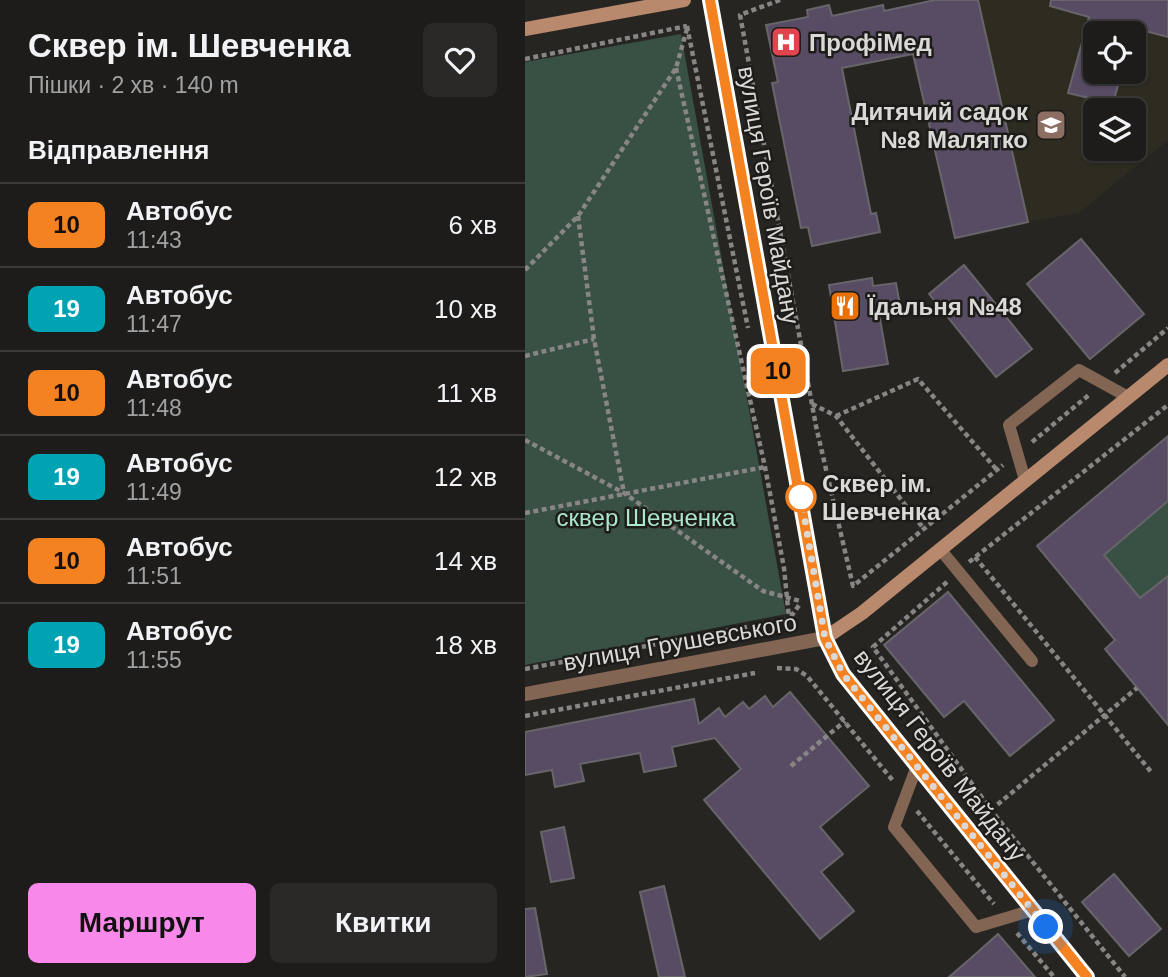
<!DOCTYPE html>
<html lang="uk">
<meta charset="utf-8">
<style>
:root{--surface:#1d1c1a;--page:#2a2927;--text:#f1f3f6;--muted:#a0a1a2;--line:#3b3a39;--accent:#f888ea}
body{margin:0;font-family:Helvetica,sans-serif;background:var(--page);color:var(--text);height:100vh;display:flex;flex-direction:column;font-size:26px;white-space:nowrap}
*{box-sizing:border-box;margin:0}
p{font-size:23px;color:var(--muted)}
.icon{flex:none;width:38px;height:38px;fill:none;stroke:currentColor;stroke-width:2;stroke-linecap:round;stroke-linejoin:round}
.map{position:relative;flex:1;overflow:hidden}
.sheet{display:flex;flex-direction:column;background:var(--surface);width:525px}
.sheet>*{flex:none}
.badge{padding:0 14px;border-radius:10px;font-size:24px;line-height:46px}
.fabs{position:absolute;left:558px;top:21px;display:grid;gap:14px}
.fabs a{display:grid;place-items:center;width:63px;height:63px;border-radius:10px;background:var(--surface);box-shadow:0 2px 5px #0004,0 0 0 2px var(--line);font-size:35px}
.you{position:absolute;width:35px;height:35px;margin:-18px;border:5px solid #fff;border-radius:50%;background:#1a73e8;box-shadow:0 0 0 10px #1a73e833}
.map>.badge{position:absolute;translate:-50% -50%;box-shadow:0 0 0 4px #fff}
h2{padding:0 28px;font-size:26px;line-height:63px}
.round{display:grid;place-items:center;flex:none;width:74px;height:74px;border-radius:10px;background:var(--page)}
.summary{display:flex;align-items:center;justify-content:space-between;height:119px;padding:0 28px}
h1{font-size:33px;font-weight:700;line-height:52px}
.primary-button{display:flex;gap:14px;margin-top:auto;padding:14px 28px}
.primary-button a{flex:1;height:80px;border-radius:10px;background:var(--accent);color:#111;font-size:28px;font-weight:700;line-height:80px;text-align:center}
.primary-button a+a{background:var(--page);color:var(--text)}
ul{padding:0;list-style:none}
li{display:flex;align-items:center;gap:21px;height:84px;padding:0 28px;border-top:2px solid var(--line)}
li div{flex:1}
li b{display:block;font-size:26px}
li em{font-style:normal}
li .badge{min-width:77px;font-weight:700;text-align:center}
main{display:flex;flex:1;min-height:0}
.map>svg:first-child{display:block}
.built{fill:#2e2b21;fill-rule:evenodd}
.green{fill:#395045}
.building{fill:#584c65;stroke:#676569;stroke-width:2}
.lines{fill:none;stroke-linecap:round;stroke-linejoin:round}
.path{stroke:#888684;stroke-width:4.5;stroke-dasharray:5 3.5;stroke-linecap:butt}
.lane{stroke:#836553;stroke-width:12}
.street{stroke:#836553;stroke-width:14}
.secondary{stroke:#b8896c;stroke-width:14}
.line-casing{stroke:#fff;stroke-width:16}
.line{stroke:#f58220;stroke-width:10}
.walk{stroke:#dad9d7;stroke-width:7;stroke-dasharray:0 12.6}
.stop-dot{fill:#fff;stroke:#f58220;stroke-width:3.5}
.labels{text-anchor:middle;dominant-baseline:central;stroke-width:5;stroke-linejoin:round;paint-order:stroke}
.poi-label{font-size:24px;font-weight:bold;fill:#dad9d7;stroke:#1d1c19;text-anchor:start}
.street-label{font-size:24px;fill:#dad9d7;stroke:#1d1c19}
.stop-label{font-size:24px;font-weight:bold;fill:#dad9d7;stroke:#1d1c19;text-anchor:start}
.park-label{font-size:24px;fill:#aae7ca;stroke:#1d1c19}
</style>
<main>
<section class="sheet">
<div class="summary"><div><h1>Сквер ім. Шевченка</h1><p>Пішки · 2 хв · 140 m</p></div><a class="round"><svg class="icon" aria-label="heart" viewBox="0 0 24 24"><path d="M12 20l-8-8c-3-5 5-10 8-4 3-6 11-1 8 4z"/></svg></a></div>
<h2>Відправлення</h2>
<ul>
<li><span class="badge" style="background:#f58220;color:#111">10</span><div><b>Автобус</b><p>11:43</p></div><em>6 хв</em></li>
<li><span class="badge" style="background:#00a3b4;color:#fff">19</span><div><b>Автобус</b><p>11:47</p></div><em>10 хв</em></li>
<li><span class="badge" style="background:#f58220;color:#111">10</span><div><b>Автобус</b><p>11:48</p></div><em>11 хв</em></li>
<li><span class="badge" style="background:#00a3b4;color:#fff">19</span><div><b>Автобус</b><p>11:49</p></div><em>12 хв</em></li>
<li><span class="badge" style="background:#f58220;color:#111">10</span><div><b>Автобус</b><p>11:51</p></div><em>14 хв</em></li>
<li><span class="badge" style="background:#00a3b4;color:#fff">19</span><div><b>Автобус</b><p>11:55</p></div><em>18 хв</em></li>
</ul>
<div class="primary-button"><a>Маршрут</a><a>Квитки</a></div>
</section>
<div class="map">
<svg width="643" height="977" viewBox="0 0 643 977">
<rect width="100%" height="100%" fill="#272522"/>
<!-- built -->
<path class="built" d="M453 0H643V140L554 213 503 222ZM570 33H609V72H570ZM570 110H609V149H570Z"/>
<!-- green -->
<path class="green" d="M156 34 261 614 0 665V62Z
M643 501V576L615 598 579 555Z"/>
<!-- building -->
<path class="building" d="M410 0H453L503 222 430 238 388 54 317 68 346 214 351 213 355 232 287 246 283 227 276 228 247 83 253 82 241 25 283 17 282 10 304 5 307 16 358 5 359 11Z
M526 0H643V37L609 28 607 33H570V72H597L586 110H561L564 98 543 93 564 17 525 6Z
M556 239 619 314 565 359 502 284Z
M439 265 507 349 471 377 404 294Z
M347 278 348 286 371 283 375 305 353 308 363 364 318 371 304 285Z
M643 436V501L579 555 615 598 643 576V725L580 649 590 640 512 546Z
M423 592 529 720 485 756 439 701 419 717 359 645Z
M265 692 344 786 295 827 318 854 296 872 329 911 295 939 179 800 216 769 190 738 147 747 151 766 119 772 115 753 55 764 59 781 30 787 27 770 0 775V732L169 699 174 724 194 708 200 717 218 702 224 709 240 696 248 707Z
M39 827 49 878 26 882 16 832Z
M589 874 636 929 604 956 557 902Z
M139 886 160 977H134L115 892Z
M10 908 22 974 0 977V909Z
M473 934 510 977H424L446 958Z"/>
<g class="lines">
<!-- path -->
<path class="path" d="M255 0 215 15 291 426 328 586 478 465
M162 26 223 328
M0 59 162 26
M151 68 240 467 259 568 264 618
M53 216 69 339 99 493
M0 270 53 216 151 68 162 29
M0 356 69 339
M590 373 643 328
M287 404 311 416 399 529
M311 416 393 379 472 470
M0 440 99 493 238 591 275 601
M507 442 565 394
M0 513 240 467
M450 557 627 773
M444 562 643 405
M422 582 348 647 466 810 600 977
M252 668 271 669 282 676 369 782
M0 669 264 619 275 604
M0 716 230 673
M266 766 320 721
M466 810 612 688
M392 811 469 904
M492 933 529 977"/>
<!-- lane -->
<path class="lane" d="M500 480 484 425 554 370 603 397
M415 549 507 661
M392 766 369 827 451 927 508 910"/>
<!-- street -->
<path class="street" d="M0 694 300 638"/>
<!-- secondary -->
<path class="secondary" d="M185 0 300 638 318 674 562 977
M0 29 159 0
M300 638 337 613 643 365"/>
</g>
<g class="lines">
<!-- line casing -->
<g class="line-casing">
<path id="line" d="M185 0 300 638 318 674 562 977"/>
</g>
<!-- line -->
<use href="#line" class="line"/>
<!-- walk -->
<path class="walk" d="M276 497 300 638 318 674 521 927"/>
</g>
<!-- icons -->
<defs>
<g id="hospital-square" transform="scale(1.575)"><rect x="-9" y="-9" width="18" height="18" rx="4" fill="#e0444e" stroke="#1d1c19"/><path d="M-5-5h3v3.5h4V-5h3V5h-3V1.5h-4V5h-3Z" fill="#fff"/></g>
<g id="school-square" transform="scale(1.575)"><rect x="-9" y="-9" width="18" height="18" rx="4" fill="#8d6e63" stroke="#1d1c19"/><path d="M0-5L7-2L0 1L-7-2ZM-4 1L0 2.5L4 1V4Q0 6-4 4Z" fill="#fff"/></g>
<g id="restaurant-square" transform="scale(1.575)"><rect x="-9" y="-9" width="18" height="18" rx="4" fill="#e8710a" stroke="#1d1c19"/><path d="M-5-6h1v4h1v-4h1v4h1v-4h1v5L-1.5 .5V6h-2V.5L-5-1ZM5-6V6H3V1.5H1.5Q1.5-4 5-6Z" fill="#fff"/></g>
</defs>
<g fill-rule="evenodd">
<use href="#hospital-square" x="261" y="42"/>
<use href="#school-square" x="526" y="125"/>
<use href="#restaurant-square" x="320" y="306"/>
</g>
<!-- markers -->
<circle class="stop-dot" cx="276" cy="497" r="14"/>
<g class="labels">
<!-- poi labels -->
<g class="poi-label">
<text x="284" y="42">ПрофіМед</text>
<text x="503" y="111" text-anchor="end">Дитячий садок<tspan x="503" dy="28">№8 Малятко</tspan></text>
<text x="343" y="306">Їдальня №48</text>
</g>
<!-- street labels -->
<g class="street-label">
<text transform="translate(244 195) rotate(80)">вулиця Героїв Майдану</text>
<text transform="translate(155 642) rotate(-10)">вулиця Грушевського</text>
<text transform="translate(415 755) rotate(52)">вулиця Героїв Майдану</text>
</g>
<!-- stop labels -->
<g class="stop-label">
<text x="297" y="483">Сквер ім.<tspan x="297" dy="28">Шевченка</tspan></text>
</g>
<!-- park labels -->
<g class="park-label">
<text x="121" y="517">сквер Шевченка</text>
</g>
</g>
</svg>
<div class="fabs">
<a><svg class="icon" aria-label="locate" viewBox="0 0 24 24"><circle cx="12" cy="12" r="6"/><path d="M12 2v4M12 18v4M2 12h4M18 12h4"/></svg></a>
<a><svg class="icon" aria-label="layers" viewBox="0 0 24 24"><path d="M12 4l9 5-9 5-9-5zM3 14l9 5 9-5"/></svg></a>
</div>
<div class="you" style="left:521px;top:927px"></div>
<b class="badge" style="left:253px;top:371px;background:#f58220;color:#111">10</b>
</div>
</main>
